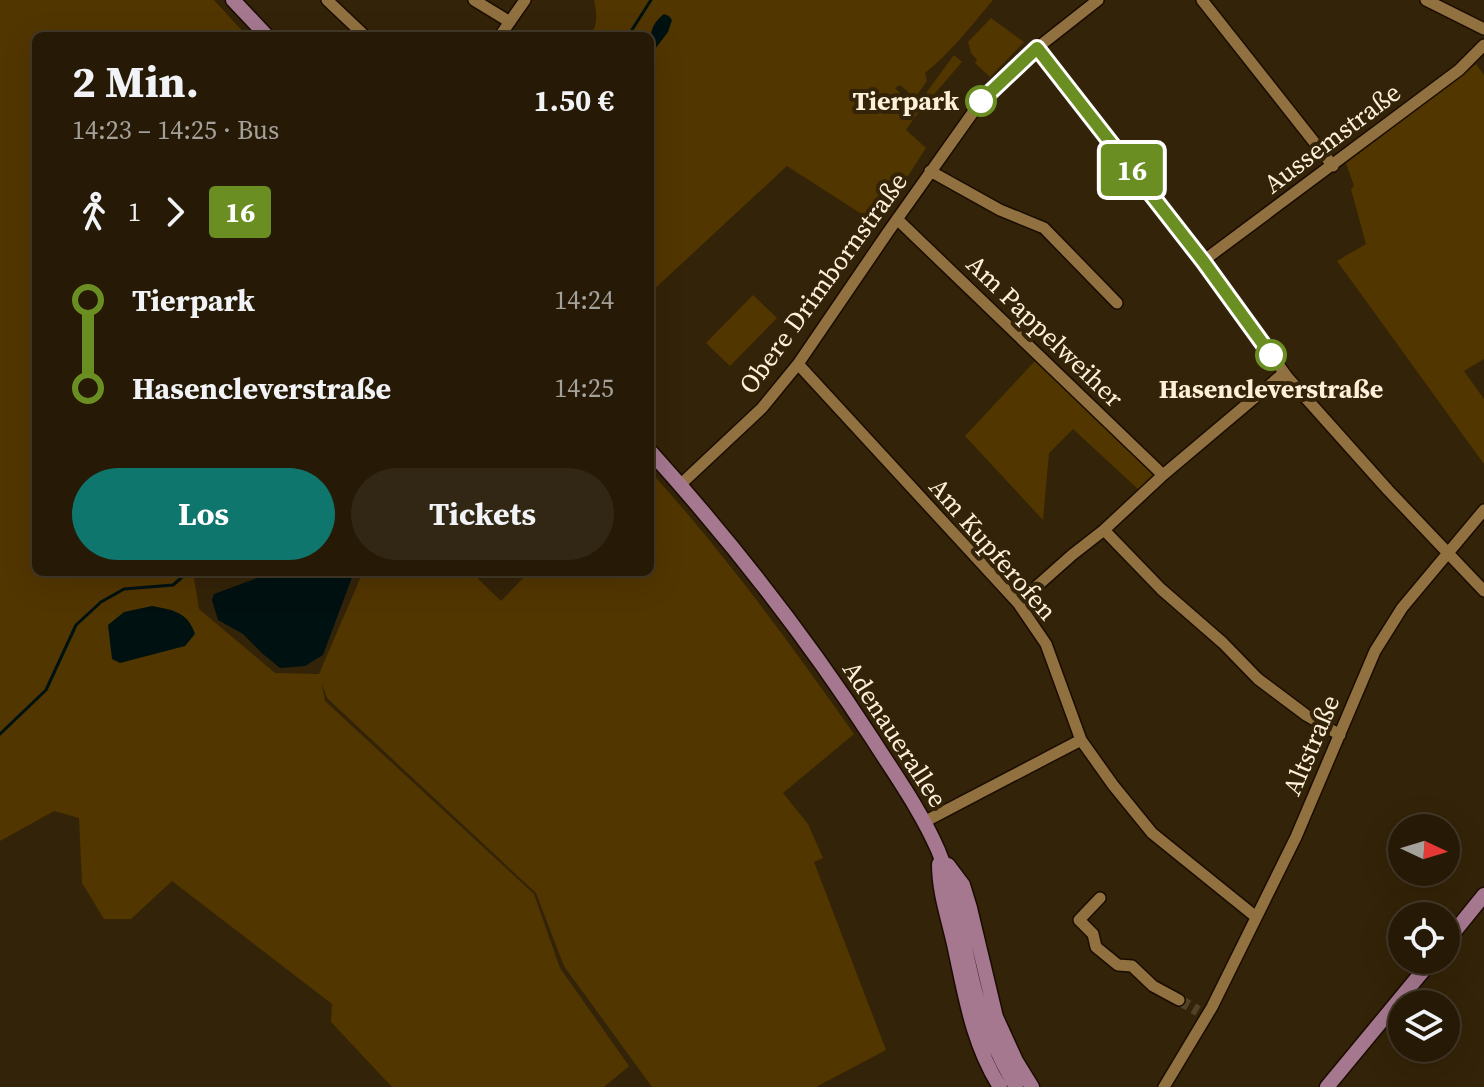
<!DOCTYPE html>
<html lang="de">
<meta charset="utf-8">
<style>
:root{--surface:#261a06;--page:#322714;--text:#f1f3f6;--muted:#a4a19b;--line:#423828;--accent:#0f766e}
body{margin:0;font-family:"Source Serif 4",serif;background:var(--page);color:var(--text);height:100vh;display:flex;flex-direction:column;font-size:30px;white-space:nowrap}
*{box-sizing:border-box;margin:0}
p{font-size:26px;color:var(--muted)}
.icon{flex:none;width:44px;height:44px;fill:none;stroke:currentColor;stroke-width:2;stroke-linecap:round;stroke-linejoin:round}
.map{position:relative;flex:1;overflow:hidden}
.side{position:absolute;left:32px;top:32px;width:622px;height:544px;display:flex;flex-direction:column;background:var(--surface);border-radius:12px;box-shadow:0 8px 32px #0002,0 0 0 2px var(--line)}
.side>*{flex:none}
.badge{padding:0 16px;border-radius:6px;font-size:28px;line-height:52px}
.needle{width:52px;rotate:94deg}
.buttons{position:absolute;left:1388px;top:814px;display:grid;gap:16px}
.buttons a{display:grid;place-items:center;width:72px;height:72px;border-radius:50%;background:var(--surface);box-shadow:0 8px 32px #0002,0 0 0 2px var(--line);font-size:40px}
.map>.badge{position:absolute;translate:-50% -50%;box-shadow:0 0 0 4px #fff}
.legs{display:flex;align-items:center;gap:12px;height:88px;padding:0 40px;font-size:26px}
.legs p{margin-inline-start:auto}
.overview{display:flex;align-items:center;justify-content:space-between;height:136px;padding:0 40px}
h1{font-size:44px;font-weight:700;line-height:60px}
.cta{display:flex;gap:16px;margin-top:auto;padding:16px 40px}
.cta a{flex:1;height:92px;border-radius:48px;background:var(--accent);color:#fff;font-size:32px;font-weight:700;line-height:92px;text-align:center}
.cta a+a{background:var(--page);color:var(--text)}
ul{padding:0 40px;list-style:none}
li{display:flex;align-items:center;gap:28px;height:88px;font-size:30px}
li i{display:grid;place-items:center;width:12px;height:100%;margin:0 10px;background:currentColor}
li i::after{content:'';width:20px;height:20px;margin:-10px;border:6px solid;border-radius:50%;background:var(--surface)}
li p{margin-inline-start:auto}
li:first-child i{background:linear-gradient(#0000 50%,currentColor 0)}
li:last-child i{background:linear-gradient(currentColor 50%,#0000 0)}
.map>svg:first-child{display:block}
.green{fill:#523600}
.water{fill:#001112}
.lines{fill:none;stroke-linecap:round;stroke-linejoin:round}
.stream{stroke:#001112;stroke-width:3}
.minor-tunnel{stroke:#514228;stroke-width:11;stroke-dasharray:11 5.5;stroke-linecap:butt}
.minor-casing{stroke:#1a0c00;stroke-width:14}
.major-casing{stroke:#1a0c00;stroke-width:17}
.minor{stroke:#917140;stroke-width:11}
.major{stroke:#a57890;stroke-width:14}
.line-1-casing{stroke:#fff;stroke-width:18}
.line-1{stroke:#6b8e23;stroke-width:12}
.stop-1-dot{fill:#fff;stroke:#6b8e23;stroke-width:4}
.labels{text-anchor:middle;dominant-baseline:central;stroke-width:8;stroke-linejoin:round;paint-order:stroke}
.stop-label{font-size:26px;font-weight:bold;fill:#fef0db;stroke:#332308;text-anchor:end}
.street-label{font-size:26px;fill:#fef0db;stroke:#332308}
</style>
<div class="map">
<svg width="1484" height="1087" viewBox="0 0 1484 1087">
<rect width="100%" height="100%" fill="#332308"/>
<!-- green -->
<path class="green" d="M0 0H214L247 36H36V572H193L199 609 275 673 319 674 363 572H471L501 601 529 572H650V471C725 554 790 643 854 734L783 793 808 824 823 858 814 862 886 1050 816 1087H652L564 966 536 893 327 698 322 684 325 701 534 894 560 968 629 1066 604 1087H392L331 1022 332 1004 172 881 131 919H104L82 883 79 818 54 811 0 841Z
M594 0H993C971 26 951 52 925 73L927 81 915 98 900 85 895 88 910 103 889 113 891 114 914 105 920 110 906 130 926 148 877 224 787 166 650 293V36H590C598 25 597 13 594 0Z
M991 18 1024 42 990 77 975 63 977 60 971 53 968 42Z
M954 55 962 62 925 105 920 101Z
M1476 64 1484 75V359L1464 371 1484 399V464L1337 261 1366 244 1351 189 1354 186 1346 163Z
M753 295 777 318 730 366 706 343Z
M1035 361 1154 474 1140 491 1073 429 1049 453 1043 520 965 436Z"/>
<!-- water -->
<path class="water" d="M664 14 669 16 672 20 668 32 655 49H650C650 34 651 24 664 14Z
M274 572H354L323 655 305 666 280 668 263 654 243 634 218 620 212 600 214 594Z
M152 606C173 610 188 612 195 634L185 646 120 663 112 659 108 625 124 612Z"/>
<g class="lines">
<!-- stream -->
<path class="stream" d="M628 36 651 0
M0 734 46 690 76 625 101 602 124 589 173 585 188 572"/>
<!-- minor-tunnel -->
<path class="minor-tunnel" d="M1179 1000 1198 1011"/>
<!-- minor casing -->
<g class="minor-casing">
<path id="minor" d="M327 0 365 36
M474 0 510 22
M1202 0 1333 166
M1426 0 1484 29
M500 36 525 0
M1037 48 1203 261 1288 378 1388 490 1484 591
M930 171 1000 210 1044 228 1117 303
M897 219 1163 475
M1203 261 1459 70 1484 45
M798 364 1018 603 1046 644 1081 740 1113 785 1152 833 1256 917
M680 485 762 408 798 364 888 232 981 101 1037 48 1098 0
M1104 530 1161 589 1223 643 1258 679 1306 715 1340 735
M1018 603 1072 555 1104 530 1163 475 1284 373
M924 822 1081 740
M1100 898 1079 920 1093 934 1096 947 1118 965 1132 966 1153 986 1179 1000
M1164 1087 1212 1007 1296 837 1375 651 1402 608 1484 510"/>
</g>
<!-- major casing -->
<g class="major-casing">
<path id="major" d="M233 0 267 36
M650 451C732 542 807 638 873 740 896 776 921 811 938 850 958 898 963 948 977 998 986 1029 999 1058 1016 1087
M939 864C939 892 948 917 954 944 965 994 972 1043 1000 1087
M948 865 963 885 970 908 996 1017 1016 1061 1032 1087
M1446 942 1484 895
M1327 1087 1432 960"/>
</g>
<!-- minor -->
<use href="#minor" class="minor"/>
<!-- major -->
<use href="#major" class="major"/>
</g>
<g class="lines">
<!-- line-1 casing -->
<g class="line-1-casing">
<path id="line-1" d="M981 101 1037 48 1203 261 1271 355"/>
</g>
<!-- line-1 -->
<use href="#line-1" class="line-1"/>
</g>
<!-- markers -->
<g class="stop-1-dot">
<circle cx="981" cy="101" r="14"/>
<circle cx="1271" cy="355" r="14"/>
</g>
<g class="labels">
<!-- stop labels -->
<g class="stop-label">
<text x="959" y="101">Tierpark</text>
<text x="1271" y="389" text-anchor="middle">Hasencleverstraße</text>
</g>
<!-- street labels -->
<g class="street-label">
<text transform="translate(1332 138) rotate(-37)">Aussemstraße</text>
<text transform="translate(823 283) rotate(-54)">Obere Drimbornstraße</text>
<text transform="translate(1045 331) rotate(44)">Am Pappelweiher</text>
<text transform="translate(993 549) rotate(49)">Am Kupferofen</text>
<text transform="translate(895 734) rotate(57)">Adenauerallee</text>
<text transform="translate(1311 745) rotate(-67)">Altstraße</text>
</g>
</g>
</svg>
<div class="buttons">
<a><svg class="needle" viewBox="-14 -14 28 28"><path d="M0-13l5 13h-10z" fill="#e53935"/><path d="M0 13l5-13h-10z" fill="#a4a19b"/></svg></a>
<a><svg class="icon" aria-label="locate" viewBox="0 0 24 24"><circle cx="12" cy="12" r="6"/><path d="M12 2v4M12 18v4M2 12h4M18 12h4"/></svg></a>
<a><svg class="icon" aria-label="layers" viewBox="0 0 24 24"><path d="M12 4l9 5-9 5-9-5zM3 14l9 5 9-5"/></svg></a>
</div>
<b class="badge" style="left:1132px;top:170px;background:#6b8e23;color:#fff">16</b>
<section class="side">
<div class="overview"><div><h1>2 Min.</h1><p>14:23 – 14:25 · Bus</p></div><b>1.50 €</b></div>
<div class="legs"><svg class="icon" aria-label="walk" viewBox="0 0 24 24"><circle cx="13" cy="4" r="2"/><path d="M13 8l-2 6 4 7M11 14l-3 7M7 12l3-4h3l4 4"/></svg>1<svg class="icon" aria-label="forward" viewBox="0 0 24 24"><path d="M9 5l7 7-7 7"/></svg><b class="badge" style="background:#6b8e23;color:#fff">16</b></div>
<ul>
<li><i style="color:#6b8e23"></i><b>Tierpark</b><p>14:24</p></li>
<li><i style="color:#6b8e23"></i><b>Hasencleverstraße</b><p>14:25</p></li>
</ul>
<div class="cta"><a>Los</a><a>Tickets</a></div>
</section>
</div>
